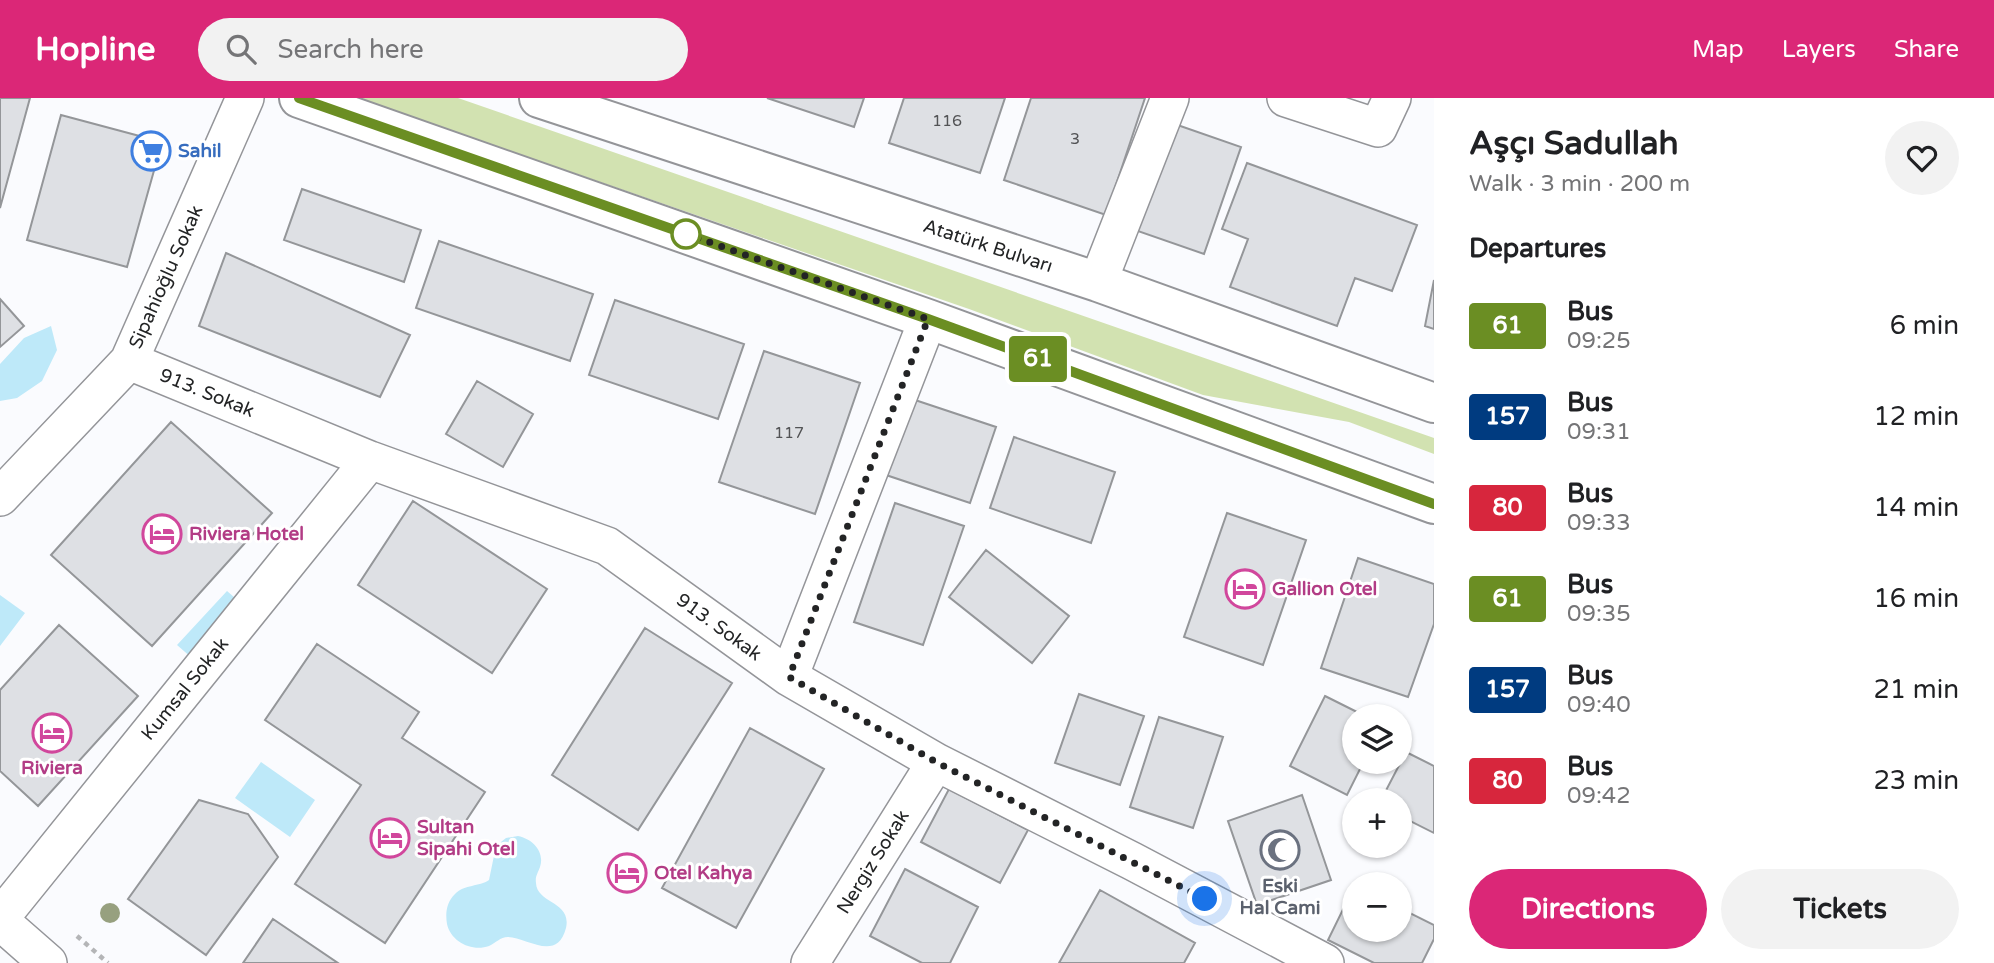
<!DOCTYPE html>
<meta charset="utf-8">
<style>
:root{--surface:#fff;--page:#f2f2f2;--text:#202124;--muted:#757577;--accent:#db2777}
body{margin:0;font-family:"Varela Round",sans-serif;background:var(--page);color:var(--text);height:100vh;display:flex;flex-direction:column;font-size:26px;white-space:nowrap}
*{box-sizing:border-box;margin:0}
p{font-size:23px;color:var(--muted)}
.icon{flex:none;width:38px;height:38px;fill:none;stroke:currentColor;stroke-width:2;stroke-linecap:round;stroke-linejoin:round}
.map{position:relative;flex:1;overflow:hidden}
.drawer{display:flex;flex-direction:column;background:var(--surface);width:560px}
.drawer>*{flex:none}
.badge{padding:0 14px;border-radius:5px;font-size:24px;line-height:46px}
.buttons{position:absolute;left:1342px;top:606px;display:grid;gap:14px}
.buttons a{display:grid;place-items:center;width:70px;height:70px;border-radius:50%;background:var(--surface);box-shadow:0 2px 5px #0004;font-size:35px}
.you{position:absolute;width:35px;height:35px;margin:-18px;border:5px solid #fff;border-radius:50%;background:#1a73e8;box-shadow:0 0 0 10px #1a73e833}
.map>.badge{position:absolute;translate:-50% -50%;box-shadow:0 0 0 4px #fff}
h2{padding:0 35px;font-size:26px;line-height:63px}
.round{display:grid;place-items:center;flex:none;width:74px;height:74px;border-radius:37px;background:var(--page)}
.head{display:flex;align-items:center;justify-content:space-between;height:119px;padding:0 35px}
h1{font-size:33px;font-weight:700;line-height:52px}
.cta{display:flex;gap:14px;margin-top:auto;padding:14px 35px}
.cta a{flex:1;height:80px;border-radius:42px;background:var(--accent);color:#fff;font-size:28px;font-weight:700;line-height:80px;text-align:center}
.cta a+a{background:var(--page);color:var(--text)}
ul{padding:0;list-style:none}
li{display:flex;align-items:center;gap:21px;height:91px;padding:0 35px}
li div{flex:1}
li b{display:block;font-size:26px}
li em{font-style:normal}
li .badge{min-width:77px;font-weight:700;text-align:center}
header{display:flex;align-items:center;gap:42px;box-sizing:border-box;height:98px;padding:0 35px;background:var(--accent);color:#fff}
header strong{font-size:33px}
nav{display:flex;gap:38px;margin-inline-start:auto;font-size:24px}
.search{width:490px;height:63px;background:var(--page);display:flex;align-items:center;gap:18px;box-sizing:border-box;padding:0 24px;border-radius:38px;color:var(--muted);font-size:26px}
main{display:flex;flex:1;min-height:0}
.map>svg:first-child{display:block}
.green{fill:#d2e2b1}
.water{fill:#bee9f9}
.building{fill:#dee0e4;stroke:#949699;stroke-width:2}
.lines{fill:none;stroke-linecap:round;stroke-linejoin:round}
.street-casing{stroke:#949599;stroke-width:40}
.secondary-casing{stroke:#949599;stroke-width:42}
.path{stroke:#b4b5b7;stroke-width:4.5;stroke-dasharray:5 5;stroke-linecap:butt}
.street{stroke:#fff;stroke-width:37}
.secondary{stroke:#fff;stroke-width:38}
.tree{fill:#97a07f}
.line-casing{stroke:#fff;stroke-width:16}
.line{stroke:#6b8e23;stroke-width:10}
.walk{stroke:#232425;stroke-width:7;stroke-dasharray:0 12.6}
.stop-dot{fill:#fff;stroke:#6b8e23;stroke-width:3.5}
.labels{text-anchor:middle;dominant-baseline:central;stroke-width:6;stroke-linejoin:round;paint-order:stroke}
.number-label{font-size:16px;fill:#525355}
.shop-label{font-size:19px;font-weight:bold;fill:#366cbe;stroke:#fff;text-anchor:start}
.street-label{font-size:19px;fill:#232425;stroke:#fff}
.hotel-label{font-size:19px;font-weight:bold;fill:#b23c85;stroke:#fff;text-anchor:start}
.worship-label{font-size:19px;font-weight:bold;fill:#5b616d;stroke:#fff}
</style>
<header>
<strong>Hopline</strong>
<div class="search"><svg class="icon" aria-label="search" viewBox="0 0 24 24"><circle cx="10" cy="10" r="6"/><path d="M15 15l6 6"/></svg>Search here</div>
<nav><a>Map</a><a>Layers</a><a>Share</a></nav>
</header>
<main>
<div class="map">
<svg width="1434" height="865" viewBox="0 0 1434 865">
<rect width="100%" height="100%" fill="#fafbfe"/>
<!-- green -->
<path class="green" d="M356 0H458L1434 340V356L1349 324 1203 297 969 211Z"/>
<!-- water -->
<path class="water" d="M51 228 57 252 42 283 17 300 0 303V266L24 240Z
M227 493 250 513 200 567 177 547Z
M0 497 25 515 0 548Z
M261 664 315 702 290 739 235 700Z
M518 738C533 741 545 754 540 769 538 775 535 778 536 785 537 806 572 803 566 830 557 865 526 839 508 839 500 839 496 845 489 848 472 854 451 844 447 826 445 814 447 804 455 796 465 786 479 789 489 782L496 748 506 740Z"/>
<!-- building -->
<path class="building" d="M0 0H30L0 110Z
M767 0H864L854 29Z
M904 0H1005L980 75 889 45Z
M1031 0H1145L1106 117 1004 82Z
M61 17 162 44 127 169 27 142Z
M1166 23 1241 49 1204 156 1129 130Z
M1247 65 1417 127 1392 193 1355 180 1337 228 1230 189 1248 141 1222 131Z
M302 91 421 132 404 184 284 142Z
M439 143 593 196 570 263 416 210Z
M226 155 410 237 380 299 199 228Z
M1434 182V231L1425 228Z
M0 201 24 228 0 249Z
M615 202 744 246 718 321 589 277Z
M764 253 860 285 815 416 719 384Z
M477 283 533 316 503 369 446 336Z
M906 299 996 329 970 405 880 375Z
M171 324 272 415 152 548 51 457Z
M1014 339 1115 374 1091 445 990 410Z
M413 403 547 491 492 575 358 487Z
M895 405 964 428 923 547 854 524Z
M1227 415 1306 442 1263 567 1184 539Z
M986 452 1069 518 1032 565 949 499Z
M1358 460 1434 486V526L1408 599 1321 570Z
M59 527 138 598 38 708 0 673V592Z
M645 530 732 585 638 732 552 677Z
M317 546 419 614 402 640 485 694 385 845 295 786 361 687 265 622Z
M1079 596 1144 618 1120 687 1055 665Z
M1325 598 1365 618H1354V663H1364L1347 697 1290 668Z
M1159 619 1223 639 1193 730 1130 709Z
M750 630 824 671 736 830 662 790Z
M1406 654 1434 668V735L1400 718V702H1381Z
M949 691 1028 732 1000 785 921 744Z
M1302 697 1331 782 1257 807 1228 723Z
M199 702 248 716 278 759 206 857 128 801Z
M905 771 978 809 950 865H922L870 838Z
M1354 789V831H1400V810L1434 827V841L1422 865H1374L1328 842Z
M1100 792 1195 845 1184 865H1059Z
M273 821 338 865H243Z"/>
<g class="lines">
<!-- street casing -->
<g class="street-casing">
<path id="street" d="M1286 0 1378 30 1392 0
M1098 184 1170 0
M129 263 370 362 607 448 789 579 936 664 1132 763 1325 865
M0 399 129 263 245 0
M789 579 928 221
M0 820 370 362
M0 823 48 865
M810 865 936 664"/>
</g>
<!-- secondary casing -->
<g class="secondary-casing">
<path id="secondary" d="M299 0 928 221 1434 406
M539 0 1098 184 1434 305"/>
</g>
<!-- path -->
<path class="path" d="M77 838 108 865"/>
<!-- street -->
<use href="#street" class="street"/>
<!-- secondary -->
<use href="#secondary" class="secondary"/>
</g>
<!-- trees -->
<circle class="tree" cx="110" cy="815" r="10"/>
<g class="lines">
<!-- line casing -->
<g class="line-casing">
<path id="line" d="M299 0 928 221 1434 406"/>
</g>
<!-- line -->
<use href="#line" class="line"/>
<!-- walk -->
<path class="walk" d="M686 136 928 221 789 579 936 664 1205 801"/>
</g>
<!-- icons -->
<defs>
<g id="supermarket-ring" transform="scale(2.0125)"><circle r="9.5" fill="#fff" stroke="#3f7fe0" stroke-width="1.5"/><path d="M-6-5.5h2.5l.6 2H6L4.5 2H-2.5L-4.4-4H-6ZM-1.5 3.2a1.3 1.3 0 1 0 .1 0ZM3 3.2a1.3 1.3 0 1 0 .1 0Z" fill="#3f7fe0"/></g>
<g id="hotel-ring" transform="scale(2.0125)"><circle r="9.5" fill="#fff" stroke="#d1479c" stroke-width="1.5"/><path d="M-6-4.5h1.5V1H6V5H4.5V3h-9V5H-6ZM-4 0a1.8 1.8 0 1 1 3.6 0ZM.5 0V-2.5h3Q6-2.5 6 0Z" fill="#d1479c"/></g>
<g id="mosque-ring" transform="scale(2.0125)"><circle r="9.5" fill="#fff" stroke="#6b7280" stroke-width="1.5"/><path d="M3.5-4.9A6 6 0 1 0 3.5 4.9A5 5 0 1 1 3.5-4.9Z" fill="#6b7280"/></g>
</defs>
<g fill-rule="evenodd">
<use href="#supermarket-ring" x="151" y="53"/>
<use href="#hotel-ring" x="162" y="436"/>
<use href="#hotel-ring" x="1245" y="491"/>
<use href="#hotel-ring" x="52" y="635"/>
<use href="#hotel-ring" x="390" y="740"/>
<use href="#mosque-ring" x="1280" y="752"/>
<use href="#hotel-ring" x="627" y="775"/>
</g>
<!-- markers -->
<circle class="stop-dot" cx="686" cy="136" r="14"/>
<g class="labels">
<!-- number labels -->
<g class="number-label">
<text x="947" y="23">116</text>
<text x="1075" y="41">3</text>
<text x="789" y="335">117</text>
</g>
<!-- shop labels -->
<g class="shop-label">
<text x="178" y="53">Sahil</text>
</g>
<!-- street labels -->
<g class="street-label">
<text transform="translate(988 148) rotate(18)">Atatürk Bulvarı</text>
<text transform="translate(166 179) rotate(-66)">Sipahioğlu Sokak</text>
<text transform="translate(207 295) rotate(22)">913. Sokak</text>
<text transform="translate(719 529) rotate(36)">913. Sokak</text>
<text transform="translate(185 591) rotate(-51)">Kumsal Sokak</text>
<text transform="translate(873 764) rotate(-58)">Nergiz Sokak</text>
</g>
<!-- hotel labels -->
<g class="hotel-label">
<text x="189" y="436">Riviera Hotel</text>
<text x="1272" y="491">Gallion Otel</text>
<text x="52" y="670" text-anchor="middle">Riviera</text>
<text x="417" y="729">Sultan<tspan x="417" dy="22">Sipahi Otel</tspan></text>
<text x="654" y="775">Otel Kahya</text>
</g>
<!-- worship labels -->
<g class="worship-label">
<text x="1280" y="788">Eski<tspan x="1280" dy="22">Hal Cami</tspan></text>
</g>
</g>
</svg>
<div class="buttons">
<a><svg class="icon" aria-label="layers" viewBox="0 0 24 24"><path d="M12 4l9 5-9 5-9-5zM3 14l9 5 9-5"/></svg></a>
<a>+</a>
<a>−</a>
</div>
<div class="you" style="left:1205px;top:801px"></div>
<b class="badge" style="left:1038px;top:261px;background:#6b8e23;color:#fff">61</b>
</div>
<section class="drawer">
<div class="head"><div><h1>Aşçı Sadullah</h1><p>Walk · 3 min · 200 m</p></div><a class="round"><svg class="icon" aria-label="heart" viewBox="0 0 24 24"><path d="M12 20l-8-8c-3-5 5-10 8-4 3-6 11-1 8 4z"/></svg></a></div>
<h2>Departures</h2>
<ul>
<li><span class="badge" style="background:#6b8e23;color:#fff">61</span><div><b>Bus</b><p>09:25</p></div><em>6 min</em></li>
<li><span class="badge" style="background:#003b80;color:#fff">157</span><div><b>Bus</b><p>09:31</p></div><em>12 min</em></li>
<li><span class="badge" style="background:#d7263d;color:#fff">80</span><div><b>Bus</b><p>09:33</p></div><em>14 min</em></li>
<li><span class="badge" style="background:#6b8e23;color:#fff">61</span><div><b>Bus</b><p>09:35</p></div><em>16 min</em></li>
<li><span class="badge" style="background:#003b80;color:#fff">157</span><div><b>Bus</b><p>09:40</p></div><em>21 min</em></li>
<li><span class="badge" style="background:#d7263d;color:#fff">80</span><div><b>Bus</b><p>09:42</p></div><em>23 min</em></li>
</ul>
<div class="cta"><a>Directions</a><a>Tickets</a></div>
</section>
</main>
